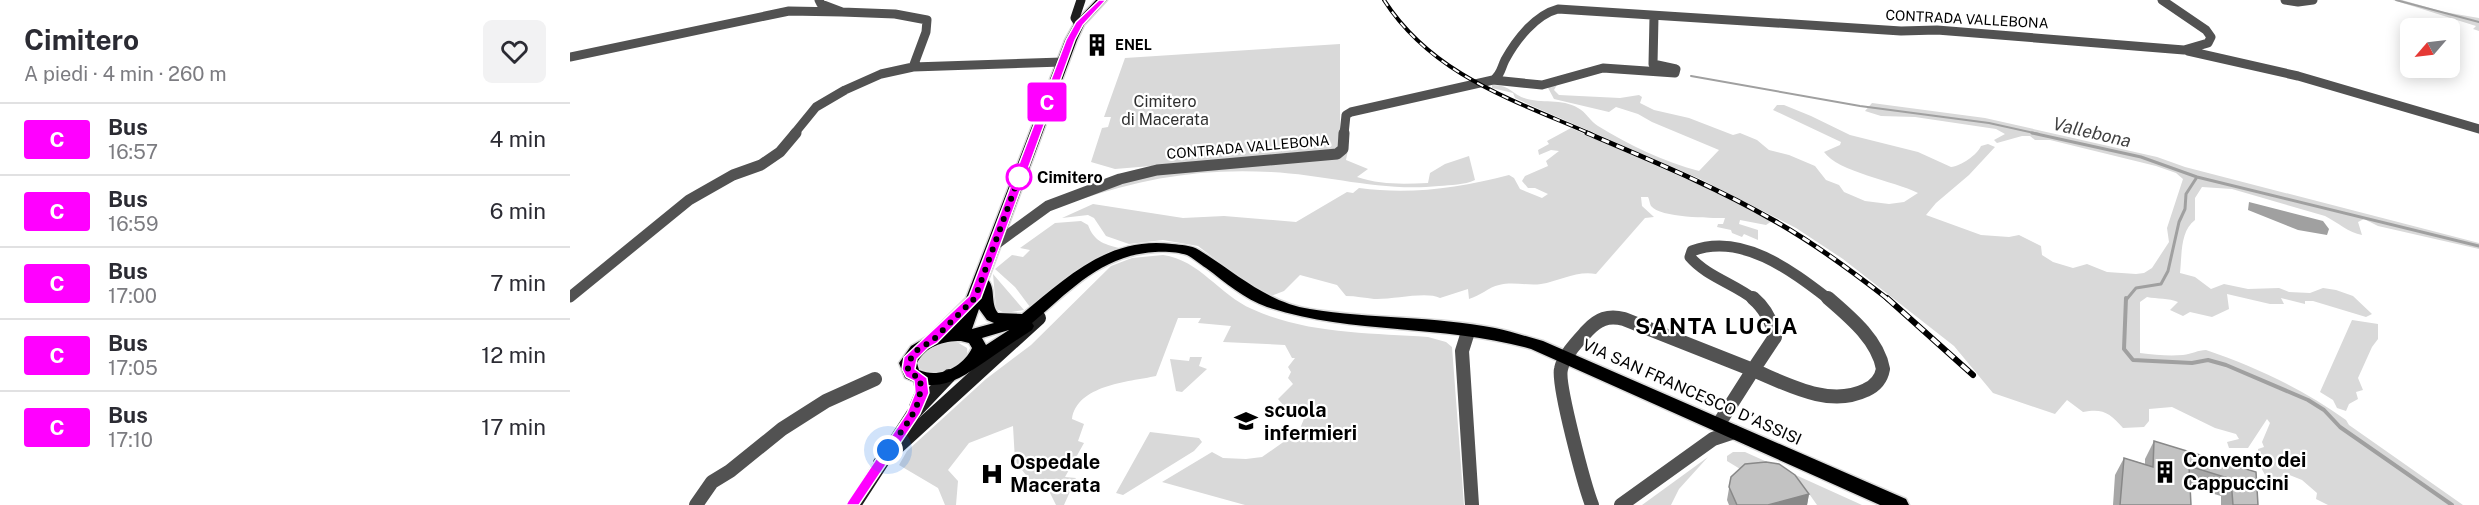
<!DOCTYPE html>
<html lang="it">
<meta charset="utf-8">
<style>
:root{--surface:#fff;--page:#f2f2f3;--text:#2b2b33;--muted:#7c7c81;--line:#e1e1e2}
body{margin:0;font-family:"Public Sans",sans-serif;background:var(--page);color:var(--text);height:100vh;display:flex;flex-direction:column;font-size:22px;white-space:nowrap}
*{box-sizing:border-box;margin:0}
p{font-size:20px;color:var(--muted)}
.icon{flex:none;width:33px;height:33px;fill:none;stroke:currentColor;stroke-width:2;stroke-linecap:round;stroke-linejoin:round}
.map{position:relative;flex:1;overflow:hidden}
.panel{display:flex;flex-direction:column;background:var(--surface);width:570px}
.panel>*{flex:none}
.badge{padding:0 12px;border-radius:4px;font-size:21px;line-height:39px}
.needle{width:39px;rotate:242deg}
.buttons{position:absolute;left:1830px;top:18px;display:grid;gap:12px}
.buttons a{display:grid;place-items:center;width:60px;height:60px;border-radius:9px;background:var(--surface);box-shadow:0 3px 15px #0003;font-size:30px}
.you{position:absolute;width:30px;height:30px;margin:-15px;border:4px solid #fff;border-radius:50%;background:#1a73e8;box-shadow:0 0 0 9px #1a73e833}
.map>.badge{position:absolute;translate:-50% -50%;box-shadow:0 0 0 3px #fff}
.round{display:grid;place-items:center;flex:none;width:63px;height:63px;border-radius:9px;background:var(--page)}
.headline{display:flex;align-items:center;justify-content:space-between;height:102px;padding:0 24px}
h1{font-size:28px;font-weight:700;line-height:45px}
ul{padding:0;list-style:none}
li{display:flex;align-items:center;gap:18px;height:72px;padding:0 24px;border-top:2px solid var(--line)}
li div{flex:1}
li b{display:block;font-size:22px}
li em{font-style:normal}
li .badge{min-width:66px;font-weight:700;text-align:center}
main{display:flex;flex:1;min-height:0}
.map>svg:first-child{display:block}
.green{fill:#d9d9d9}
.water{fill:#a0a0a0}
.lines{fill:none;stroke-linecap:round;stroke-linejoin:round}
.stream-far2{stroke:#a0a0a0;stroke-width:2}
.stream-far1{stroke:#a0a0a0;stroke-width:3}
.stream{stroke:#a0a0a0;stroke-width:4}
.primary-casing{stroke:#dbdbdb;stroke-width:3}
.street-far2{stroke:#525252;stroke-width:9}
.street-far1{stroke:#525252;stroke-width:11}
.street{stroke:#525252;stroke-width:14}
.secondary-far1{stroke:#1f1f1f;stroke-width:9}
.secondary{stroke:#1f1f1f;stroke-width:14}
.primary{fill:#000;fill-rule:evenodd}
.rail-far2-casing{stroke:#000;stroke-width:4}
.rail-far1-casing{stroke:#000;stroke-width:5}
.rail-casing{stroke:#000;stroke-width:6}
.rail-far2{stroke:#fff;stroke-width:2;stroke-dasharray:7;stroke-linecap:butt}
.rail-far1{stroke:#fff;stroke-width:3;stroke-dasharray:8;stroke-linecap:butt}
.rail{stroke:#fff;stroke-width:4;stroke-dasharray:10;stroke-linecap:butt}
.wall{fill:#a7a7a7}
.shaded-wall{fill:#888}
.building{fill:#c2c2c2;stroke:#888;stroke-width:1.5}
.line{fill:#f0f;stroke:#fff;stroke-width:1.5}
.walk{stroke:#000;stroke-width:6;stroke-dasharray:0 10.8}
.stop-dot{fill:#fff;stroke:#f0f;stroke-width:3}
.labels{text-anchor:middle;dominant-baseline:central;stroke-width:4.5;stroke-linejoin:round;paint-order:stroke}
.far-street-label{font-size:14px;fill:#000;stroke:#fff}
.far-poi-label{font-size:14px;font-weight:bold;fill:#000;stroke:#fff;text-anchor:start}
.park-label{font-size:16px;fill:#303030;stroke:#fff}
.stop-label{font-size:16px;font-weight:bold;fill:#000;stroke:#fff;text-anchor:start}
.street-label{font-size:16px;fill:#000;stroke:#fff}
.water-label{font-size:18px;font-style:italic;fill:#414141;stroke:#fff}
.near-poi-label{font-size:20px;font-weight:bold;fill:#000;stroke:#fff;text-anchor:start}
.district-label{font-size:22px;font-weight:bold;letter-spacing:1.5px;fill:#000;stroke:#fff}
</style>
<main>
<section class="panel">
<div class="headline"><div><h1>Cimitero</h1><p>A piedi · 4 min · 260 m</p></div><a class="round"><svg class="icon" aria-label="heart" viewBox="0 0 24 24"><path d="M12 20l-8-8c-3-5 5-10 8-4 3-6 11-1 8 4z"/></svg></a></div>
<ul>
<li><span class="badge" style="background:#f0f;color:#fff">C</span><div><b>Bus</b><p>16:57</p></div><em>4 min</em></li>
<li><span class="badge" style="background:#f0f;color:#fff">C</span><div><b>Bus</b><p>16:59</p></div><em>6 min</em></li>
<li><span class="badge" style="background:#f0f;color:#fff">C</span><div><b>Bus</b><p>17:00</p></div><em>7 min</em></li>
<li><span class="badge" style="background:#f0f;color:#fff">C</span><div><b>Bus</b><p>17:05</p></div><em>12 min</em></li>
<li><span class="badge" style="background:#f0f;color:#fff">C</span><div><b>Bus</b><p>17:10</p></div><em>17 min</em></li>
</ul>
</section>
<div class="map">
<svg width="1909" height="505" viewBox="0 0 1909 505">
<rect width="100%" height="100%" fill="#fff"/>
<!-- green -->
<path class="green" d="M1823 0H1832L1874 12 1909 18V31L1903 29 1906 26Z
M770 44V146L764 151 545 169 521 162 532 128 538 127 541 117H534L555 58Z
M988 83 984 90 989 95 1050 98 1069 95 1072 97 1070 103 1084 110 1119 118 1163 135 1170 133 1187 140 1199 150 1219 155 1245 166 1256 180 1269 185 1274 192 1295 201 1319 204 1334 202 1348 193C1324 181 1268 172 1254 152L1270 145 1271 142 1203 110 1207 105H1214L1241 116 1280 135 1348 152 1381 167C1391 166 1407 155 1411 146L1418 144 1425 147 1399 175 1366 203 1356 215 1411 235 1439 237 1449 235 1471 246 1472 255 1483 262 1503 268 1517 264 1537 272 1566 274 1574 273 1582 268 1599 242 1597 228 1613 179 1606 173 1586 166 1480 140H1465L1460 136H1452L1427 143 1424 140 1435 134 1426 129 1345 117 1311 116 1295 111 1302 103 1415 118 1587 157 1615 167 1909 243V249L1808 226 1794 219 1788 222 1792 235C1779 233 1767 222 1755 216L1662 189 1632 187 1625 198V220C1610 231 1612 255 1610 273L1625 277 1641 289 1654 284 1678 289 1709 288 1719 292 1740 293 1753 288 1766 290 1783 296 1802 314 1796 317 1743 301H1735V304L1711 298 1714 304H1700L1657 294 1659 309 1642 317 1620 312 1613 316 1600 310 1608 302C1599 298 1587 299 1577 297L1570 302V353C1585 355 1599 356 1613 355 1622 354 1628 350 1636 350 1686 367 1733 389 1776 420L1779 425 1893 505H1758L1746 499 1747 493 1732 480 1717 474 1699 482 1689 464 1688 449 1694 447 1692 442 1700 423 1697 419 1678 448H1659L1657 442 1669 439 1666 434 1645 428 1602 407 1579 409V421L1574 427 1553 428C1540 413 1533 408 1513 412L1497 400 1485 414 1423 393 1384 346 1273 259 1226 228 1130 179 969 109 945 98 943 93 922 88V85C942 86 939 92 954 98 971 104 992 98 1008 108 1016 112 1020 121 1028 126 1059 145 1094 162 1129 171L1149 150 1082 122 1068 114 1046 107 1039 112 984 99 977 86Z
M1001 128 1130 185 1202 221 1196 225 1170 220 1169 224 1188 230V240L1174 234 1172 237 1162 233 1161 230 1147 227 1148 224H1153L1155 218C1141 218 1090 218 1081 206 1080 205 1079 198 1078 197H1071L1072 206 1084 217 1075 218 1026 274C1008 270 989 281 971 284 957 286 943 281 929 285 919 287 910 296 899 299L898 289 870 298C856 291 822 300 804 299 795 298 786 296 776 296L767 285 730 275 714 291 701 296 681 286 628 246 593 240 559 244 536 236 524 218 518 215 492 218 523 204 613 218 654 216 726 222 777 192 783 193 789 188C841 195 888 188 939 175L944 178 950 189 972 198 978 194 965 188H958L952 181 955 176 978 166 976 161 989 151 981 150 969 155 968 150 979 144 977 141Z
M778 150 776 160 798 169 787 177C811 185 833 184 858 183L860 173 875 164 899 156 905 180C894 185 881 185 869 186 810 192 759 175 701 172 634 168 572 178 509 200L523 190 584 173Z
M511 221 518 225C524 241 533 244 549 248L511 267 471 301 460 307 445 287 425 269 442 255 453 257 460 250 450 248 485 223Z
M593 255C630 260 649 295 682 309 736 334 800 333 858 337L876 342 882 347 894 505H675L592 482 642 452 653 458 676 459 692 457 729 431 738 409 715 407 708 399 723 384 718 378 721 372 718 367 725 358H722L715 345 653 342 661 326 628 323 631 318H608L586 376C558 382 507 385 502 419L514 424 508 441 514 443 495 477 506 478 494 505H486L477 487 490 479H459L445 461 443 426 399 443 378 470 388 481 386 505H375L368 488 329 465 337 451 416 379 461 345 541 266 562 258Z
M423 274 454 310 435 313 426 309Z
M1782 320 1808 324V339L1802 347 1788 378 1793 390 1786 392 1788 399 1779 404 1776 411 1767 408 1763 400 1750 392Z
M387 342 397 348C401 369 363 380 349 368V360C358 346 372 342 387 342Z
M620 357H632L629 366 637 369 612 392 606 391 600 359 619 361Z
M580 432 629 438 632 442 624 451 553 495 546 493Z
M1163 452H1175L1292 505H1247L1235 488 1209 476 1175 472 1157 461V456Z
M1138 457 1109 489 1101 505H1072Z"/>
<!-- water -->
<path class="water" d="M1679 202 1753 221 1759 229 1757 235 1728 230 1678 210Z"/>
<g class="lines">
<!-- stream-far2 -->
<path class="stream-far2" d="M1826 0 1909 22
M1121 76 1290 106 1419 123 1469 134"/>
<!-- stream-far1 -->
<path class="stream-far1" d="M1462 133 1571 157 1627 177 1909 246
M1556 300 1566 288 1591 284 1598 271 1609 222 1615 209 1616 194 1627 177"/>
<!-- stream -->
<path class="stream" d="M1556 298 1554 349 1563 360 1622 363 1638 360 1656 365 1738 400 1754 410 1770 427 1882 505"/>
<!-- primary casing -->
<g class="primary-casing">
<path id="primary" d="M526 0H537L514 25 507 40 418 280C426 288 420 303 428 313L452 314C497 277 539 236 602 244 611 245 621 245 629 250 665 272 696 302 740 309 801 319 864 316 925 328 941 331 957 337 973 341L1336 499 1339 505H1310L961 349C874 324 782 335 697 307 674 299 655 282 636 268 630 264 623 258 617 255 609 252 594 251 585 252 532 255 501 290 462 323L464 326 462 330C446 340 431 351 416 361 388 380 369 394 335 378L329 363 341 346 358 336 396 298 495 40 505 22ZM409 309 417 320 424 323 402 329ZM439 330 416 345 412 338ZM391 341 399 343 402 348C393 367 369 379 349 370L347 363C356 346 373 341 391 341Z"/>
</g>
<!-- street-far2 -->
<path class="street-far2" d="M249 0 251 4 272 12 325 14 357 20 356 32 343 67
M1715 0 1728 2 1743 0
M1618 51 1728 76 1909 129
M0 57 219 11 272 12
M923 80 972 85 1033 68 1105 73 1106 69 1083 64 1084 17
M224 134 246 107 275 90 311 74 343 67 492 62
M774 134 776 115 781 112 923 80C931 75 931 68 935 60 946 40 965 15 988 9L1331 31 1367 30 1614 50 1638 43 1641 37 1636 30 1592 0"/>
<!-- street-far1 -->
<path class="street-far1" d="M423 246 478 206 550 179 587 170 767 154 773 149 774 133
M0 297 119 200 163 175 191 165 210 152 226 133
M1185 300C1165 284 1136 276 1120 257L1122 251C1172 232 1222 271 1260 300"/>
<!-- street -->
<path class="street" d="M1183 298C1196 309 1202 321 1205 337L1183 370
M897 335 892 351 902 505
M1183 370C1217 384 1259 408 1296 390 1305 386 1311 380 1313 369 1308 340 1280 317 1258 298
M1148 425 1183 370
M126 505 142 482 160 471 212 429 256 401 305 379
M1022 505C1015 487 987 384 991 369 994 355 1008 341 1017 331 1028 319 1038 315 1054 319L1183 370
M1051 505 1143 439 1164 432"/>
<!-- secondary-far1 -->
<path class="secondary-far1" d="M509 24 505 18 511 0"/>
<!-- secondary -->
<path class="secondary" d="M346 407 352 393 350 379
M310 463 469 318
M284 505 343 414 379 376"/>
<!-- primary -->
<use href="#primary" class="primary"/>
<!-- rail-far2 casing -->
<g class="rail-far2-casing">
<path id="rail-far2" d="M814 0C862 75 943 100 1021 134"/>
</g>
<!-- rail-far1 casing -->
<g class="rail-far1-casing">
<path id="rail-far1" d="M1017 133C1080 160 1144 186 1203 220 1244 243 1282 271 1319 300"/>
</g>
<!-- rail casing -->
<g class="rail-casing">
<path id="rail" d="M1317 298 1403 375"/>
</g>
<!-- rail-far2 -->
<use href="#rail-far2" class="rail-far2"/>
<!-- rail-far1 -->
<use href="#rail-far1" class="rail-far1"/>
<!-- rail -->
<use href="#rail" class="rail"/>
</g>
<!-- wall -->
<path class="wall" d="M1584 441 1686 472 1688 505H1651V496L1620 487 1621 505H1543L1545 475 1554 458 1575 464V459Z
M1161 477 1239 494 1237 505H1159L1157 500Z"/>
<!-- shaded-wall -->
<path class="shaded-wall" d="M1239 494 1237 505H1198Z"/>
<!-- building -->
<path class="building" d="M1584 441 1686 472 1688 505H1663L1661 479 1619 466 1621 505H1550L1554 458 1583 467Z
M1196 462 1209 464 1225 475 1239 494 1198 505H1167L1159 487 1161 477 1175 464Z"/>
<!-- line -->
<path class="line" d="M529 0H536L513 25 505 40 411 298 367 343 358 348 347 359 345 369 357 378 359 393 350 414 289 505H276L278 501 337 413 345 393 344 381 336 377 332 369 334 357 399 296 496 40 506 22Z"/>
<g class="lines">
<!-- walk -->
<path class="walk" d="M318 450C334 426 354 408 350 378L341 374 338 369V363L346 351 363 340 405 298 449 177"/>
</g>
<!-- icons -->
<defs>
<g id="building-bare" transform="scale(1.8)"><path d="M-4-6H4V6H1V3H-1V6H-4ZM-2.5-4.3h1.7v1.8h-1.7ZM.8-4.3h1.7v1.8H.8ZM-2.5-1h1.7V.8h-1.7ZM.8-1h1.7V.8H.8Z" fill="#000" stroke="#fff" stroke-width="2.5" paint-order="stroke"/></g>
<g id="school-bare" transform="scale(1.8)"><path d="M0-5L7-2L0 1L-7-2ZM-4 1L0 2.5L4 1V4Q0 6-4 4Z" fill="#000" stroke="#fff" stroke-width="2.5" paint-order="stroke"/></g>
<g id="hospital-bare" transform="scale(1.8)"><path d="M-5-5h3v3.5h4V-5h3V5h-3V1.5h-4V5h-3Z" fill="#000" stroke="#fff" stroke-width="2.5" paint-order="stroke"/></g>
</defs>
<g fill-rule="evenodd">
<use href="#building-bare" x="527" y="45"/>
<use href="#school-bare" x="676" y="421"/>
<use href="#building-bare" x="1595" y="472"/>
<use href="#hospital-bare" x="422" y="474"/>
</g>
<!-- markers -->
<circle class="stop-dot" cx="449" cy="177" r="12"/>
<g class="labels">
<!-- far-street labels -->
<g class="far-street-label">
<text transform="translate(1397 19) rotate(3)">CONTRADA VALLEBONA</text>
<text transform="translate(678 147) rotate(-5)">CONTRADA VALLEBONA</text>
</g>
<!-- far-poi labels -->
<g class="far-poi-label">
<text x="545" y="45">ENEL</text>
</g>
<!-- park labels -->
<g class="park-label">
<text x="595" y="101">Cimitero<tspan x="595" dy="18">di Macerata</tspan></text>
</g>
<!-- stop labels -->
<g class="stop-label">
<text x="467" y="177">Cimitero</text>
</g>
<!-- street labels -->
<g class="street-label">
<text transform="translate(1122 392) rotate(24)">VIA SAN FRANCESCO D'ASSISI</text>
</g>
<!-- water labels -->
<g class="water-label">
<text transform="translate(1522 132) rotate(13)">Vallebona</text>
</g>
<!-- near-poi labels -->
<g class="near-poi-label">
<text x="694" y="410">scuola<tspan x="694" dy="23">infermieri</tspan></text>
<text x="1613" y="460">Convento dei<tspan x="1613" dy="23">Cappuccini</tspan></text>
<text x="440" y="462">Ospedale<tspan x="440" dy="23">Macerata</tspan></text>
</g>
<!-- district labels -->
<g class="district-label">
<text x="1147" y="326">SANTA LUCIA</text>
</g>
</g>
</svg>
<div class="buttons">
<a><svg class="needle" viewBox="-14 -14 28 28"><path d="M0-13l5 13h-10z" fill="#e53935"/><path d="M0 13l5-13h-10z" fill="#7c7c81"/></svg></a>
</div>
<div class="you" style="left:318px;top:450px"></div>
<b class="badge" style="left:477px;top:102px;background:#f0f;color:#fff">C</b>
</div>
</main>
